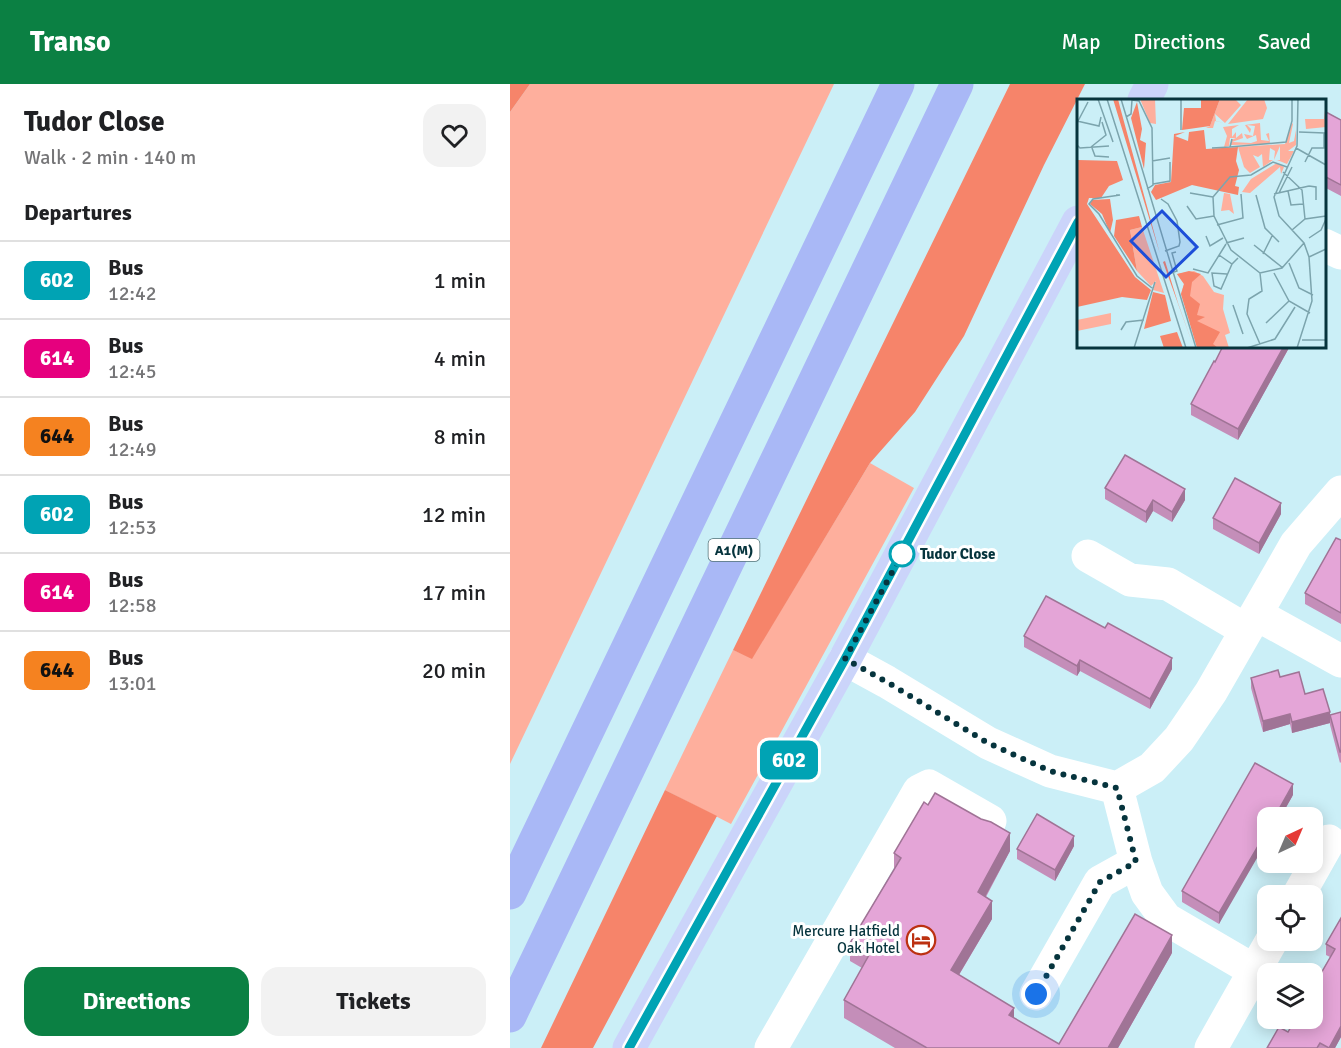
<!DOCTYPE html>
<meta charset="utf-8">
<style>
:root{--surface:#fff;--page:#f2f2f2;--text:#202124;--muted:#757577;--line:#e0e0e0;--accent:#0b8043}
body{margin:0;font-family:Signika,sans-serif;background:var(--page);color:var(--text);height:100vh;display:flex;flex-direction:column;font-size:22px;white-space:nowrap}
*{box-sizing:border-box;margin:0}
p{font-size:20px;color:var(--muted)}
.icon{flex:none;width:33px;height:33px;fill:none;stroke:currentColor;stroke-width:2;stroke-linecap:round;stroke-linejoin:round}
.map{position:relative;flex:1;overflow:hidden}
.details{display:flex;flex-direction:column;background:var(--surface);width:510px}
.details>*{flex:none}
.badge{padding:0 12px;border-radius:9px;font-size:21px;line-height:39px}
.needle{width:39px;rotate:44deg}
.tools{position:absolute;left:747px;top:723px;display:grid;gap:12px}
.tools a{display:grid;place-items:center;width:66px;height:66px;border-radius:12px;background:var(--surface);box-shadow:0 3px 15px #0003;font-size:30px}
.you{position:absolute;width:30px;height:30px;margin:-15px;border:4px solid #fff;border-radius:50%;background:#1a73e8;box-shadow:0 0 0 9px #1a73e833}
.map>.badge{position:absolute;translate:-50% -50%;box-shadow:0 0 0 3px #fff}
h2{padding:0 24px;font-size:22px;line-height:54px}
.round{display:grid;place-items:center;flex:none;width:63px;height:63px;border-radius:18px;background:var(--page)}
.headline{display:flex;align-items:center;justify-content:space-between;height:102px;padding:0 24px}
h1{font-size:28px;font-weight:800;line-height:45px}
.primary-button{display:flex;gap:12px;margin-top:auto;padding:12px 24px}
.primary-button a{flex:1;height:69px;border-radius:18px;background:var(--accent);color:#fff;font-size:24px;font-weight:800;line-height:69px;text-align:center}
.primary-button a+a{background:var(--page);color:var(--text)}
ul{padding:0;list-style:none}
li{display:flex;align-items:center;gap:18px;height:78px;padding:0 24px;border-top:2px solid var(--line)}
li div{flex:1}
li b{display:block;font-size:22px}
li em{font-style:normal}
li .badge{min-width:66px;font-weight:700;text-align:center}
header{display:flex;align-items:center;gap:36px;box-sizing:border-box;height:84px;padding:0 30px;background:var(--accent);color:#fff}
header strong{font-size:28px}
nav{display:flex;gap:33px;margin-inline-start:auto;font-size:21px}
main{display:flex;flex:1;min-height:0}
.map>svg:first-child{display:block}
.green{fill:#feaf9d}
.forest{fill:#f6846a}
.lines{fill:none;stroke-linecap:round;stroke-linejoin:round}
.minor{stroke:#fff;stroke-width:33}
.major{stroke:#cbd4fa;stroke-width:33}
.highway{stroke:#a9b8f6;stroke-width:33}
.wall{fill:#c48eb9}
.shaded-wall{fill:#a07496}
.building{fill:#e4a5d7;stroke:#a07496;stroke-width:1.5}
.line-casing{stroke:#fff;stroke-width:14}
.line{stroke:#00a3b4;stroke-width:9}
.walk{stroke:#06343d;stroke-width:6;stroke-dasharray:0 10.8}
.stop-dot{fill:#fff;stroke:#00a3b4;stroke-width:3}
.labels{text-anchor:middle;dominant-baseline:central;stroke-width:6;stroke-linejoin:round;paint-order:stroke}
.shield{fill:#fff;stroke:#517177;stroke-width:1.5}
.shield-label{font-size:14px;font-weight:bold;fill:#06343d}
.stop-label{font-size:15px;font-weight:bold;fill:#06343d;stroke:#fff;text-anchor:start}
.poi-label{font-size:15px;fill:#06343d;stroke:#fff;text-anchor:end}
.inset-road{fill:none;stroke:#7ca4ad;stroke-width:1.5}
.view{fill:#1d4ed8;fill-opacity:0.15;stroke:#1d4ed8;stroke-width:3}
.inset-edge{fill:none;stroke:#06343d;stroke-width:3}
</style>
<header>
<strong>Transo</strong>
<nav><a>Map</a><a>Directions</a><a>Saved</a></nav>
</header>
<main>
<section class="details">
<div class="headline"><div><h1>Tudor Close</h1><p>Walk · 2 min · 140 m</p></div><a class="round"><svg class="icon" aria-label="heart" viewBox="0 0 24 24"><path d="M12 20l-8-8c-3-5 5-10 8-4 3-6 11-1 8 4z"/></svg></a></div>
<h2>Departures</h2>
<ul>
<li><span class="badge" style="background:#00a3b4;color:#fff">602</span><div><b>Bus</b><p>12:42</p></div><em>1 min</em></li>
<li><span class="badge" style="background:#e6007e;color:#fff">614</span><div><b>Bus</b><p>12:45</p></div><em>4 min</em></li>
<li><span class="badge" style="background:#f58220;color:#111">644</span><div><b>Bus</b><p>12:49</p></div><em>8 min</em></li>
<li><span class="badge" style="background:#00a3b4;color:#fff">602</span><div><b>Bus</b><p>12:53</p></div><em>12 min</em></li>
<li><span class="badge" style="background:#e6007e;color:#fff">614</span><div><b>Bus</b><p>12:58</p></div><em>17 min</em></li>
<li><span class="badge" style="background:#f58220;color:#111">644</span><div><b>Bus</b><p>13:01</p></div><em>20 min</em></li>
</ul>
<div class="primary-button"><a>Directions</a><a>Tickets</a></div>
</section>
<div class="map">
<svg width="831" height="964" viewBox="0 0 831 964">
<rect width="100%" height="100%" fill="#cbeff7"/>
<!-- green -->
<path class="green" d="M20 0H324L0 680V28Z
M360 379 404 404 221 740 155 706 223 566 242 574Z"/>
<!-- forest -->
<path class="forest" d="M0 0H20L0 28Z
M500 0H575L534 81 454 252 405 328 360 379 242 575 223 566Z
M155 706 207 732 83 964H31Z"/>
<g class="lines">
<!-- minor -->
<path class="minor" d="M814 161 831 169
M578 472 620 496 658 500 736 546
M746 530 831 577
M335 575 377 598 478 659 540 687 607 704 642 684 669 655 701 608 786 460 831 408
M607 704 626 778 637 809 656 835 745 887
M788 812 819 757
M526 910 590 798 626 778
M261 964 409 707 419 702 480 737
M701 964 762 856"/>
<!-- major -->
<path class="major" d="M634 16 642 0
M119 964 335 575 568 138"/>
<!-- highway -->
<path class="highway" d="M0 809 388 0
M0 932 447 0"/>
</g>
<!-- wall -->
<path class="wall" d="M814 27 831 36V112L814 103Z
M780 262 728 356 681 331V320L705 278Z
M595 404 675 416 662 438 643 427 636 439 595 415Z
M771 430 749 470 703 445V434Z
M831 456V540L795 520V509Z
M514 552 662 585 640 625 570 587 567 592 514 563Z
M770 593 795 610 820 639 782 649 780 640 753 648 741 604V594Z
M831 628V678L830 679 820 641V631Z
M783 711 770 734H758L709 840 672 818V807Z
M564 762 545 797 507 775V765Z
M500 767 476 813 482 835 449 891 504 934 549 960 662 869 608 964H385L334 934V916L352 884 340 877V859L384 785V769Z
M831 834V953L825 964H757L778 948 820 873 816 871V860Z"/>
<!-- shaded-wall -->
<path class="shaded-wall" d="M774 262H780L728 356V345Z
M675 405V416L662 438V428Z
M643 416V427L636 439V428Z
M771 419V430L749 470V459Z
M662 574V585L640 625V615Z
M570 576V587L567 592V582Z
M820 628V639L782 649V638Z
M780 630V640L753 648V637Z
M783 700V711L770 734H764Z
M758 745V755L709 840V829Z
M500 749V767L468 826V808Z
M564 752V762L545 797V786Z
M482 817V835L441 904V886Z
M662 851V869L608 964H598Z
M504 924V942L499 931Z
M831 942V953L825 964H819Z"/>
<!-- building -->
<path class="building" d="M814 27 831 36V101L814 92Z
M713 262H774L728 345 681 320 704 277 705 278Z
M615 371 675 405 662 428 643 416 636 428 595 404Z
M725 394 771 419 749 459 703 434Z
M826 454 831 456V529L795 509Z
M536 512 595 544 598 539 662 574 640 615 570 576 567 582 514 552Z
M768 586 770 593 789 588 795 610 813 605 820 628 782 638 780 630 753 637 741 594Z
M831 628V668H830L820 631Z
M745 679 783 700 764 734H758V745L709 829 672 807Z
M425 709 471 735 481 738 500 749 468 808 482 817 441 886 504 924 499 931 549 960 625 830 662 851 598 964H417L334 916 359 871 340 859 391 774 384 769 414 718 418 721Z
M527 730 564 752 545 786 507 765Z
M831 834V942L819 964 810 959 807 964H757L769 943 778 948 786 934H802V905L825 865 816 860Z"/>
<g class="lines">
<!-- line casing -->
<g class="line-casing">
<path id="line" d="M119 964 335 575 568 138"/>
</g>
<!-- line -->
<use href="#line" class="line"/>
<!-- walk -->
<path class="walk" d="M392 470 335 575 377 598 478 659 540 687 607 704 626 778 590 798 526 910"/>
</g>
<!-- icons -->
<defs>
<g id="hotel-ring" transform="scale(1.5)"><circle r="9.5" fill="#fff" stroke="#bc3111" stroke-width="1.5"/><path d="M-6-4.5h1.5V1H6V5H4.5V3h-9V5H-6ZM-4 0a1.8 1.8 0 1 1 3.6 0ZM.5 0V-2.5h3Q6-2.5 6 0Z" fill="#bc3111"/></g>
</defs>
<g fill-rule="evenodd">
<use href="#hotel-ring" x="411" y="856"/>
</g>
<!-- markers -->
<circle class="stop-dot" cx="392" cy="470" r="12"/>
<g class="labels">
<!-- shield labels -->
<rect class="shield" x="198.5" y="455" width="51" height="22" rx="4.5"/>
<g class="shield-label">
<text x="224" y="466">A1(M)</text>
</g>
<!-- stop labels -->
<g class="stop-label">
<text x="410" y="470">Tudor Close</text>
</g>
<!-- poi labels -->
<g class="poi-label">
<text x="390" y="847">Mercure Hatfield<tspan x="390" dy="17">Oak Hotel</tspan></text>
</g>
</g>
<!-- overview -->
<g transform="translate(567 15)">
<rect width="249" height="249" fill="#cbeff7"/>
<path d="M63 0H78L79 25 73 24ZM143 0 159 1 164 6 148 24 138 15 139 22 147 24 138 22 136 29H129L133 27ZM171 0H187L190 9 186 20 151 25ZM249 3V28L229 30 228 20H247ZM183 24 184 41 192 42 189 35 192 34 193 45 154 46V41L159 39H153L152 47 147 48 150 37 146 28 162 26 155 30V38L159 33V39L165 34 166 39 155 43 174 44 180 42 179 36 170 40 167 35 176 37 178 27 170 26 174 30 173 34 168 26ZM215 24 216 25 212 44 217 42 219 31V46L211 52H217L210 65 200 61H203V47L197 61 198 52 193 49 192 61H196L186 68 185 55 181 58 176 56 183 68 173 74 167 68 161 48 208 45ZM200 64 207 68 204 75 203 68 173 94 165 93 174 80ZM147 94 153 95 157 115 152 111 144 112ZM65 128 87 194 76 191 79 182 74 187 60 172 53 131ZM117 172 126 177 137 193 147 196 146 210 153 234 148 236 152 249H122L104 195 107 185 100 175ZM34 214V225L0 232V221Z" fill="#feaf9d"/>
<path d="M36 0H41L43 8 83 155ZM124 0H143L133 27 105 31 107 9H124ZM60 3 65 30 63 41 69 44 67 70 54 19ZM127 31 129 50 161 48 159 62 162 71 158 87 162 88 161 96 115 86 79 101 74 93 78 86 94 83 97 35 108 33 98 37 111 42 112 33ZM1 61 40 62 46 81 32 87 24 99H12L10 105 58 178 74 191 70 201 45 198 0 208ZM33 100 36 121 33 134 25 115 13 105 15 101ZM62 117 65 128 53 131 60 172 37 137 39 121ZM88 162 101 204 117 249 86 163ZM112 172 124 175 115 183 113 197 123 205 120 216 128 218 120 222 143 233 136 245 141 249H120L104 195 107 185 100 175ZM76 193 88 196 94 222 67 230ZM100 233 106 249H87L83 237Z" fill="#f6846a"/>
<path class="inset-road" d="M21 0 36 43M30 0 109 249M44 0 119 249M104 0V31M55 1 62 2 75 29 76 86 70 90M49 18 54 15 55 1M0 22 22 27 24 18M0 24 11 3M222 33 248 34M155 40 153 48 209 43 215 22V0M0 46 3 49 32 47M14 48 29 36 25 23M15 49 18 57 32 58M135 49 153 48M219 49 249 66M75 62 93 59M228 63 235 49H247V34M210 68 196 63 174 76 153 78 136 98 137 117 154 151 183 174 205 169 227 144M206 73 225 91 228 120M76 85 93 82V63M232 87 239 88V101M211 92 214 106 226 105M113 94 136 98M202 94 215 68M197 95 232 87M39 96H43L16 100 12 105 22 115 60 177 75 189M179 96 188 129 202 143M84 100 91 105 100 122 103 143 102 147 88 152M110 107 119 120 137 117M140 126 166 119 164 95M215 131 228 120 249 117M129 137 133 147 146 139M232 139 244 131 249 120M149 144 167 139M177 146 206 169M186 155 195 137M142 156 155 165 161 159M232 158 249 150M212 164 222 189 236 196M116 170 131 174 149 145M94 174 100 172 95 154 99 153M183 174 185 192 172 200 170 215 183 245M197 174 212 202 233 214M150 175 135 174 137 187 144 190 155 165M156 206 166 235M189 224 212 202M44 231 49 223 67 221M225 241H249M57 249 78 183M170 249 198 240 218 208M220 249 235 202 232 158 227 144 202 117 197 98 220 47 221 0"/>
<path class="view" d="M85 112 120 148 89 178 54 142Z"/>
<rect width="249" height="249" class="inset-edge"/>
</g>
</svg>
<div class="tools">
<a><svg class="needle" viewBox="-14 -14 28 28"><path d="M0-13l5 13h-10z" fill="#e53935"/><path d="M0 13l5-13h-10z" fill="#757577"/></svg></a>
<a><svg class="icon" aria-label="locate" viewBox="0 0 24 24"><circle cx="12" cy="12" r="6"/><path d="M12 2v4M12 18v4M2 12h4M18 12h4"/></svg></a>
<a><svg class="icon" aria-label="layers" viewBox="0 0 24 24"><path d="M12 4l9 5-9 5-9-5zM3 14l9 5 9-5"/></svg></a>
</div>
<div class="you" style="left:526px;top:910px"></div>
<b class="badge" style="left:279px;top:676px;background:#00a3b4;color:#fff">602</b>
</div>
</main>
